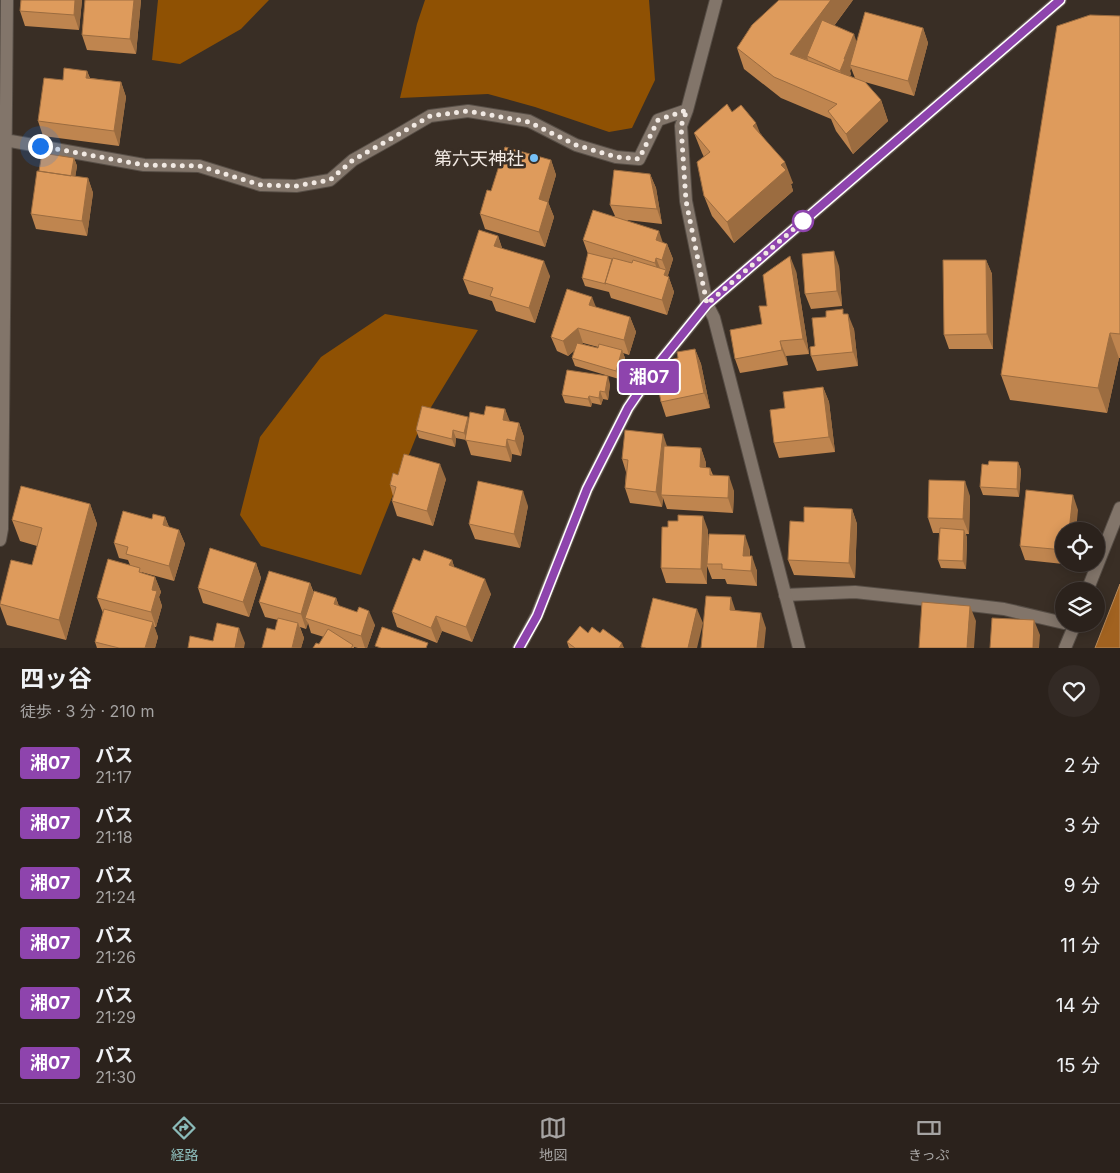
<!DOCTYPE html>
<html lang="ja">
<meta charset="utf-8">
<style>
:root{--surface:#2b221c;--page:#332a25;--text:#f1f3f6;--muted:#a6a4a3;--line:#473f3b;--accent:#8bbbb9}
body{margin:0;font-family:Inter,"Noto Sans JP",sans-serif;background:var(--page);color:var(--text);height:100vh;display:flex;flex-direction:column;font-size:19px;white-space:nowrap}
*{box-sizing:border-box;margin:0}
p{font-size:16px;color:var(--muted)}
.icon{flex:none;width:28px;height:28px;fill:none;stroke:currentColor;stroke-width:2;stroke-linecap:round;stroke-linejoin:round}
.map{position:relative;height:648px;overflow:hidden}
.drawer{display:flex;flex-direction:column;background:var(--surface);flex:1}
.drawer>*{flex:none}
.badge{padding:0 10px;border-radius:4px;font-size:18px;line-height:32px}
.fabs{position:absolute;left:1055px;top:522px;display:grid;gap:10px}
.fabs a{display:grid;place-items:center;width:50px;height:50px;border-radius:50%;background:var(--surface);box-shadow:0 2px 12px #0003,0 0 0 1px var(--line);font-size:25px}
.you{position:absolute;width:25px;height:25px;margin:-12px;border:4px solid #fff;border-radius:50%;background:#1a73e8;box-shadow:0 0 0 8px #1a73e833}
.map>.badge{position:absolute;translate:-50% -50%;box-shadow:0 0 0 2px #fff}
.round{display:grid;place-items:center;flex:none;width:52px;height:52px;border-radius:26px;background:var(--page)}
.headline{display:flex;align-items:center;justify-content:space-between;height:85px;padding:0 20px}
h1{font-size:24px;font-weight:700;line-height:38px}
ul{padding:0;list-style:none}
li{display:flex;align-items:center;gap:15px;height:60px;padding:0 20px}
li div{flex:1}
li b{display:block;font-size:19px}
li em{font-style:normal}
li .badge{min-width:55px;font-weight:700;text-align:center}
.tabs{display:flex;justify-content:space-around;align-items:center;height:70px;border-top:1px solid var(--line);background:var(--surface);font-size:14px;color:var(--muted)}
.tabs a{display:grid;justify-items:center;gap:2px}
.tabs .current{color:var(--accent)}
.map>svg:first-child{display:block}
.forest{fill:#8f5103}
.water{fill:#a16220;stroke:#b98a5a}
.lines{fill:none;stroke-linecap:round;stroke-linejoin:round}
.lane-casing{stroke:#564d45;stroke-width:14}
.street-casing{stroke:#564d45;stroke-width:14}
.secondary-casing{stroke:#564d45;stroke-width:14}
.lane{stroke:#82756a;stroke-width:12}
.street{stroke:#82756a;stroke-width:12}
.secondary{stroke:#82756a;stroke-width:12}
.wall{fill:#bf854f;fill-rule:evenodd}
.shaded-wall{fill:#9b6c40}
.building{fill:#de9b5c;stroke:#9b6c40}
.line-casing{stroke:#fff;stroke-width:11}
.line{stroke:#8e44ad;stroke-width:8}
.walk{stroke:#f1e9e3;stroke-width:5;stroke-dasharray:0 9}
.poi-dot{fill:#76c0f7;stroke:#392e25;stroke-width:2}
.stop-dot{fill:#fff;stroke:#8e44ad;stroke-width:2.5}
.labels{text-anchor:middle;dominant-baseline:central;stroke-width:5;stroke-linejoin:round;paint-order:stroke}
.poi-label{font-size:18px;fill:#f1e9e3;stroke:#392e25;text-anchor:end}
</style>
<div class="map">
<svg width="1120" height="648" viewBox="0 0 1120 648">
<rect width="100%" height="100%" fill="#392e25"/>
<!-- forest -->
<path class="forest" d="M158 0H269L241 29 180 64 152 60Z
M425 0H649L655 80 632 128 609 132 535 107 488 94 400 98 417 24Z
M385 314 478 330 422 422 361 575 261 546 240 515 260 437 321 357Z"/>
<!-- water -->
<path class="water" d="M1120 584V648H1095Z"/>
<g class="lines">
<!-- lane casing -->
<g class="lane-casing">
<path id="lane" d="M785 595 855 592 920 599 1004 609 1064 623"/>
</g>
<!-- street casing -->
<g class="street-casing">
<path id="street" d="M716 0 687 110 681 126 686 201 707 304 714 318 799 648
M5 140 144 165 199 166 261 185 296 186 330 180 353 160 394 137 430 116 468 111 529 121 576 145 616 157 639 159 658 120 687 110
M0 540 2 529 7 0
M1087 591 1120 508
M1065 648 1075 624"/>
</g>
<!-- secondary casing -->
<g class="secondary-casing">
<path id="secondary" d="M519 648 537 615 587 489 628 408 656 367 707 304 1060 0"/>
</g>
<!-- lane -->
<use href="#lane" class="lane"/>
<!-- street -->
<use href="#street" class="street"/>
<!-- secondary -->
<use href="#secondary" class="secondary"/>
</g>
<!-- wall -->
<path class="wall" d="M21 0H82L79 30 25 26 20 11Z
M85 0H141L136 54 87 50 82 35Z
M853 0 834 26 857 42 923 28 928 43 914 96 865 82 881 100 888 121 853 154 836 131 831 119 781 98 744 69 737 48ZM851 68 855 78 850 76 851 74 850 71Z
M1120 16V358H1119L1107 413 1010 400 1001 375Z
M87 71 90 78 121 82 126 97 119 146 43 136 38 121 63 80Z
M732 112 761 134 793 183 791 184 793 191 734 243 712 216 704 196V157L702 153 694 133Z
M74 158 77 166 75 177 88 178 93 193 87 236 36 229 31 214 39 171Z
M551 160 556 175 548 202 554 217 545 247 485 229 480 214 491 191Z
M650 174 656 188 662 224 627 220 663 243 667 244 673 259 668 275 674 292 667 315 611 298 609 292 585 286 582 278 588 254 583 240 615 216 610 205Z
M498 236 502 248 550 276 535 323 496 311 492 301 469 294 463 279Z
M986 260 992 274 993 349H949L944 335Z
M839 266 842 306 811 309 805 294Z
M796 271 809 354 786 356 788 365 740 373 735 359 762 324 767 306Z
M596 308 630 317 636 332 629 355 623 353 625 358 619 379 575 366 572 358 575 350 568 356 557 351 551 337ZM583 343 598 347V348L582 344Z
M844 314 854 329 858 366 817 371 811 356 826 317Z
M695 349 701 364 710 408 666 417 661 402 666 369 678 358Z
M610 384 608 400 603 399 601 405 592 403 591 407 565 403 562 395Z
M823 387 829 402 835 452 779 458 774 443 785 408Z
M505 409 509 421 519 423 524 437 521 456 512 454 511 462 471 455 466 440 456 438 455 447 419 438 416 430 468 417 469 421 484 415Z
M667 446 701 448 706 463V468H710L713 475 734 491 733 513 667 509 663 498 662 507 630 503 625 488 626 472 622 459Z
M1018 462 1021 470 1019 497 983 495 980 487Z
M398 475 446 479 433 526 397 516 392 501 393 496 390 485Z
M970 496 969 534H966L967 538 966 569 941 568 938 560 939 533H933L928 518Z
M90 504 97 524 66 640 7 625 0 606V603L32 565 37 546 20 541 12 520Z
M528 506 520 548 475 539 469 524Z
M852 509 857 524 855 578 794 575 788 560 804 522Z
M1078 510 1064 531V564H1073V565L1025 560 1020 546Z
M165 517 169 527 179 530 185 544 174 581 141 572 142 573 155 577 161 592 159 597 162 606 156 627H154L158 637 155 648H97L95 642 103 613 97 598 130 565 128 560 119 558 114 543 152 519Z
M708 530V545L750 550V556L757 571V586L727 584 725 579H712L707 566V584L666 583 661 568Z
M452 560 454 567 491 594 472 642 442 631 437 643 397 627 392 612 420 561Z
M256 563 261 578 249 617 203 603 198 588Z
M310 583 314 593 336 598 339 606 375 625 367 648H358L354 647V648H313L319 644 324 637 311 633 308 623 306 629 300 627 304 638 301 648H262L275 630 278 620 265 617 259 602Z
M588 633H600L624 648H569L567 642Z"/>
<!-- shaded-wall -->
<path class="shaded-wall" d="M75 0H82L79 30 74 15Z
M134 0H141L136 54 130 39Z
M831 0H853L810 58 807 56 808 60 790 54Z
M923 28 928 43 914 96 908 81Z
M854 34 859 49 850 65 851 68 850 71 851 74 846 86 840 71 844 59Z
M87 71 92 86 86 78Z
M121 82 126 97 119 146 114 131Z
M881 100 888 121 853 154 846 134Z
M756 123 764 143 753 126Z
M74 158 77 166 74 185 71 178Z
M551 160 556 175 545 214 539 199Z
M785 162 793 183 791 184 793 191 734 243 727 222 781 165Z
M650 174 656 188 662 224 657 209Z
M88 178 93 193 87 236 82 221Z
M548 202 554 217 545 247 539 232Z
M659 231 664 246 656 240Z
M498 236 503 251 494 246Z
M667 244 673 259 668 275 662 260Z
M834 251 839 266 842 306 837 291Z
M790 256 796 271 809 354 803 339Z
M656 258 662 273 660 278 655 263Z
M986 260 992 274 993 349 987 334Z
M544 261 550 276 535 323 529 308Z
M666 270 674 292 667 315 662 300 664 275Z
M592 297 598 312 589 305Z
M848 314 854 329 858 366 853 352Z
M630 317 636 332 629 355 624 340Z
M578 328 583 343 568 356 563 341Z
M1110 333 1119 358 1107 413 1098 388Z
M780 341 786 356 788 365 782 350Z
M695 349 701 364 710 408 704 393Z
M622 350 625 358 619 379 616 371Z
M608 376 610 384 608 400 605 392Z
M823 387 829 402 835 452 829 437Z
M600 391 603 399 601 405 599 398Z
M589 396 592 403 591 407 588 399Z
M505 409 511 424 503 420Z
M468 417 470 425 467 440 464 433Z
M519 423 524 437 521 456 515 441Z
M453 430 456 438 455 447 452 439Z
M663 434 668 449 661 495 663 498 662 507 656 492Z
M507 439 512 454 511 462 506 447Z
M701 448 706 463V482L700 467Z
M1018 462 1021 470 1019 497 1017 489Z
M440 464 446 479 433 526 427 511Z
M729 476 734 491 733 513 728 498Z
M965 481 970 496 969 534 963 519Z
M523 491 528 506 520 548 514 534Z
M1073 495 1078 510 1076 531H1069Z
M90 504 97 524 66 640 59 620Z
M852 509 857 524 855 578 849 563Z
M703 516 708 530 707 564V584L701 569Z
M165 517 171 532 163 525Z
M179 530 185 544 174 581 169 566Z
M964 530 967 538 966 569 963 561Z
M745 535 750 550 749 571 743 556Z
M752 556 757 571V586L751 571Z
M452 560 457 575 449 565Z
M256 563 261 578 249 617 243 602Z
M155 577 161 592 159 597 162 606 156 627 151 612 152 590Z
M485 579 491 594 472 642 466 627Z
M310 583 315 598 305 618 308 623 306 629 301 614Z
M731 597 736 612 730 610Z
M336 598 341 613 334 604Z
M970 606 976 621 974 648H967Z
M697 609 703 623 697 648H688Z
M369 611 375 625 367 648H365L361 636Z
M761 613 766 628 764 648H757Z
M436 616 442 631 437 643 431 628Z
M1034 620 1040 635 1039 648H1033Z
M153 622 158 637 155 648H145Z
M298 623 304 638 301 648H292Z
M239 628 245 643 244 648H235Z
M622 643 624 648H619Z"/>
<!-- building -->
<path class="building" d="M21 0H75L74 15 20 11Z
M85 0H134L130 39 82 35Z
M779 0H831L790 54 865 82 881 100 846 134 828 111 837 104 774 77 737 48 752 25Z
M865 12 923 28 908 81 850 65Z
M1090 15 1120 16V334L1110 333 1098 388 1001 375 1057 26Z
M822 20 854 34 844 59H845L840 71 807 56Z
M64 68 87 71 86 78 121 82 114 131 38 121 44 78 63 80Z
M727 104 732 112 741 105 756 123 753 126 785 162 781 165 786 170 727 222 704 196 697 162 710 152 694 133Z
M505 147 551 160 539 199 548 202 539 232 480 214 487 190 491 191Z
M42 153 74 158 71 176 39 171Z
M614 170 650 174 657 209 610 205Z
M37 171 88 178 82 221 31 214Z
M593 210 659 231 656 240 667 244 662 260 656 258 655 263 583 240Z
M479 230 498 236 494 246 544 261 529 308 490 296 493 288 463 279Z
M834 251 837 291 805 294 802 254Z
M588 253 612 259 605 283 606 284 582 278Z
M790 256 803 339 780 341 782 350 735 359 730 330 762 324 759 306H767L763 275Z
M613 258 632 263 633 260 666 270 664 275 669 277 662 300 605 283Z
M943 260H986L987 334 944 335Z
M567 289 592 297 589 305 630 317 624 340 578 328 563 341 551 337Z
M843 309V314H848L853 352 811 356 810 347 815 346 812 318 826 317V311Z
M577 343 598 348 599 344 622 350 616 371 572 358Z
M695 349 704 393 661 402 655 371 666 369 665 361 678 358 677 352Z
M567 370 608 376 605 392 600 391 599 398 589 396 588 399 562 395Z
M823 387 829 437 774 443 770 410 785 408 783 392Z
M422 406 468 417 464 433 453 430 452 439 416 430Z
M486 406 505 409 503 420 519 423 515 441 507 439 506 447 465 440 470 412 484 415Z
M625 430 663 434 656 492 625 488 628 460 622 459Z
M664 446 701 448 700 467 710 468V475L729 476 728 498 661 495Z
M404 454 440 464 427 511 392 501 396 487 390 485 393 473 398 475Z
M989 461 1018 462 1017 489 980 487 982 464 988 465Z
M929 480 965 481 963 519 928 518Z
M478 481 523 491 514 534 469 524Z
M21 486 90 504 59 620 0 604 11 560 32 565 42 528 12 520Z
M1026 490 1073 495 1069 531H1064V550L1020 546Z
M804 507 852 509 849 563 788 560 790 521 804 522Z
M123 511 152 519 153 514 165 517 163 525 179 530 169 566 126 554 128 547 114 543Z
M678 515 703 516 701 569 661 568 662 527H668V521H678Z
M940 528 964 530 963 561 938 560Z
M709 534 745 535 743 556H752L751 571 722 569V564H707Z
M210 548 256 563 243 602 198 588Z
M424 550 452 560 449 565 485 579 466 627 436 616 431 628 392 612 413 558 420 561Z
M108 559 140 568 139 572 155 577 152 590 157 591 151 612 97 598Z
M269 571 310 583 301 614 259 602Z
M314 591 336 598 334 604 357 612 359 607 369 611 361 636 305 618Z
M706 596 731 597 730 610 761 613 757 648H701Z
M653 598 697 609 688 648H646L641 647Z
M922 602 970 606 967 648H919Z
M104 609 153 622 145 648H119L95 642Z
M278 618 298 623 292 648H262L267 628 275 630Z
M992 618 1034 620 1033 648H990Z
M217 623 239 628 235 648H188L190 636 213 641Z
M580 626 588 633 592 627 600 633 603 629 622 643 619 648H575L567 642Z
M382 627 428 643 426 648H381L375 646Z
M328 629 353 645 351 648H313L316 643 319 644Z"/>
<g class="lines">
<!-- line casing -->
<g class="line-casing">
<path id="line" d="M519 648 537 616 587 489 628 408 656 367 707 304 1060 0"/>
</g>
<!-- line -->
<use href="#line" class="line"/>
<!-- walk -->
<path class="walk" d="M40 146 144 165 199 166 261 185 296 186 330 180 353 160 394 137 430 116 468 111 529 122 576 145 616 157 639 159 658 120 687 110 681 126 686 201 707 304 810 215 803 221"/>
</g>
<!-- markers -->
<circle class="poi-dot" cx="534" cy="158" r="5"/>
<circle class="stop-dot" cx="803" cy="221" r="10"/>
<g class="labels">
<!-- poi labels -->
<g class="poi-label">
<text x="524" y="158">第六天神社</text>
</g>
</g>
</svg>
<div class="fabs">
<a><svg class="icon" aria-label="locate" viewBox="0 0 24 24"><circle cx="12" cy="12" r="6"/><path d="M12 2v4M12 18v4M2 12h4M18 12h4"/></svg></a>
<a><svg class="icon" aria-label="layers" viewBox="0 0 24 24"><path d="M12 4l9 5-9 5-9-5zM3 14l9 5 9-5"/></svg></a>
</div>
<div class="you" style="left:40px;top:146px"></div>
<b class="badge" style="left:649px;top:377px;background:#8e44ad;color:#fff">湘07</b>
</div>
<section class="drawer">
<div class="headline"><div><h1>四ッ谷</h1><p>徒歩 · 3 分 · 210 m</p></div><a class="round"><svg class="icon" aria-label="heart" viewBox="0 0 24 24"><path d="M12 20l-8-8c-3-5 5-10 8-4 3-6 11-1 8 4z"/></svg></a></div>
<ul>
<li><span class="badge" style="background:#8e44ad;color:#fff">湘07</span><div><b>バス</b><p>21:17</p></div><em>2 分</em></li>
<li><span class="badge" style="background:#8e44ad;color:#fff">湘07</span><div><b>バス</b><p>21:18</p></div><em>3 分</em></li>
<li><span class="badge" style="background:#8e44ad;color:#fff">湘07</span><div><b>バス</b><p>21:24</p></div><em>9 分</em></li>
<li><span class="badge" style="background:#8e44ad;color:#fff">湘07</span><div><b>バス</b><p>21:26</p></div><em>11 分</em></li>
<li><span class="badge" style="background:#8e44ad;color:#fff">湘07</span><div><b>バス</b><p>21:29</p></div><em>14 分</em></li>
<li><span class="badge" style="background:#8e44ad;color:#fff">湘07</span><div><b>バス</b><p>21:30</p></div><em>15 分</em></li>
</ul>
</section>
<nav class="tabs">
<a class="current"><svg class="icon" aria-label="directions" viewBox="0 0 24 24"><path d="M12 3l9 9-9 9-9-9zM9 14v-3h6M13 9l2 2-2 2"/></svg>経路</a>
<a><svg class="icon" aria-label="map" viewBox="0 0 24 24"><path d="M3 6l6-2 6 2 6-2v14l-6 2-6-2-6 2zM9 4v14M15 6v14"/></svg>地図</a>
<a><svg class="icon" aria-label="tickets" viewBox="0 0 24 24"><path d="M3 7h18v10H3zM15 7v10"/></svg>きっぷ</a>
</nav>
